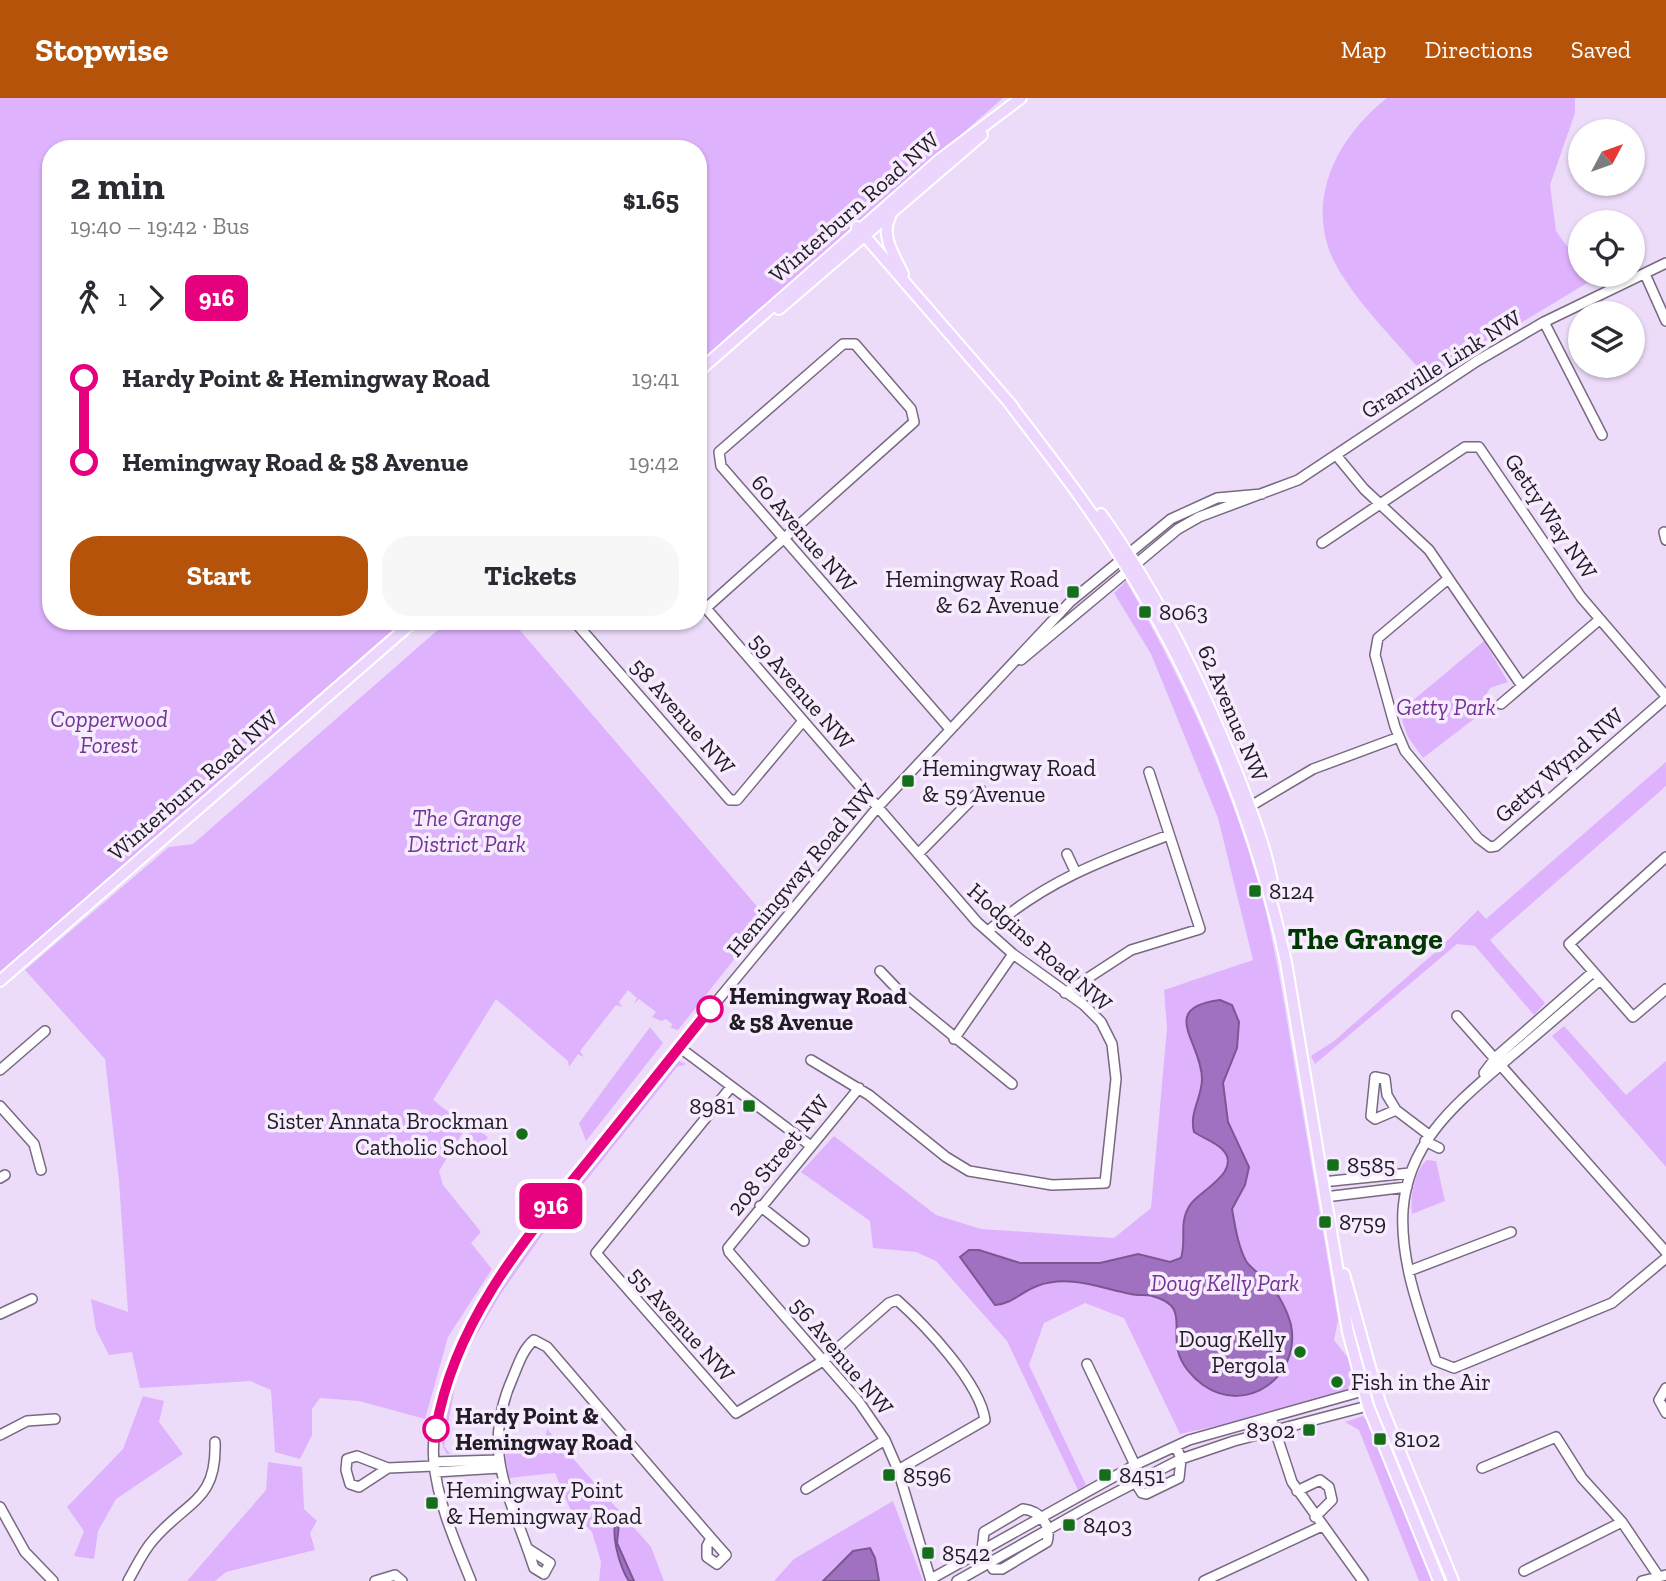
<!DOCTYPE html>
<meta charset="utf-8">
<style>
:root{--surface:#fff;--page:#f7f7f7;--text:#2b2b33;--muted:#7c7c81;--accent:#b45309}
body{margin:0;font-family:"Zilla Slab",serif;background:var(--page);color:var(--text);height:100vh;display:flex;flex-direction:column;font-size:26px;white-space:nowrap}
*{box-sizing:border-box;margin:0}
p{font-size:23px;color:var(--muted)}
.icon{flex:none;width:38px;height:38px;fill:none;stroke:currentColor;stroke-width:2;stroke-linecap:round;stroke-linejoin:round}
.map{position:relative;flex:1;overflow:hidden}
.side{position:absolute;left:42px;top:42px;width:665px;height:490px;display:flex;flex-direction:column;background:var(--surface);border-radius:28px;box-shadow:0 2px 5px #0004}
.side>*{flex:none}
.badge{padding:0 14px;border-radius:10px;font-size:24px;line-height:46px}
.needle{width:46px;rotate:49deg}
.fabs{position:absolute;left:1568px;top:21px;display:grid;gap:14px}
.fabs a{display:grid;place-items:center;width:77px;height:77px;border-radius:50%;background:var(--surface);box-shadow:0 2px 5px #0004;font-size:35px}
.map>.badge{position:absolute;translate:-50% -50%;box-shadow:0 0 0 4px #fff}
.legs{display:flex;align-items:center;gap:10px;height:77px;padding:0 28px;font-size:23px}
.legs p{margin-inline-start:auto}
.head{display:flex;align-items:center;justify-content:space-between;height:119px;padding:0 28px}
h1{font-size:38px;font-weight:700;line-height:52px}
.button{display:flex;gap:14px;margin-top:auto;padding:14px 28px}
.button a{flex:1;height:80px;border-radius:28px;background:var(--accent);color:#fff;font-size:28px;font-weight:700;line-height:80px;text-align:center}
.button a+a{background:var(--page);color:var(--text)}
ul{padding:0 28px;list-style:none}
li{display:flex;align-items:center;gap:24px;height:84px;font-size:26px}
li i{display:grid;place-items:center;width:10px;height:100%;margin:0 9px;background:currentColor}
li i::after{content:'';width:18px;height:18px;margin:-9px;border:5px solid;border-radius:50%;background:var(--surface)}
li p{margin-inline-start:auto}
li:first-child i{background:linear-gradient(#0000 50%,currentColor 0)}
li:last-child i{background:linear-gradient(currentColor 50%,#0000 0)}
header{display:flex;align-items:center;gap:42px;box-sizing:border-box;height:98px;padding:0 35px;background:var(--accent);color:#fff}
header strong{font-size:33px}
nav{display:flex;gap:38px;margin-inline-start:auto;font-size:24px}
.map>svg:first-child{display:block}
.green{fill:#dfb2fe}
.water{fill:#a171c1;stroke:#7b5792;stroke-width:2}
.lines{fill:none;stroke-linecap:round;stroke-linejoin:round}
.minor-casing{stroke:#786982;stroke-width:12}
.major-casing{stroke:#fff;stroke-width:14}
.minor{stroke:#fff;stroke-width:9}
.major{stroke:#edd6fe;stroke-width:10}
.line-1-casing{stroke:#fff;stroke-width:16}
.line-1{stroke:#e6007e;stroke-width:10}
.poi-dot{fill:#156f1a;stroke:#f6ecfe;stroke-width:2.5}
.stop-1-dot{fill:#fff;stroke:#e6007e;stroke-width:3.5}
.labels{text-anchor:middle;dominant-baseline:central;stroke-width:7;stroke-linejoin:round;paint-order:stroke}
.street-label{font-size:23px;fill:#211b25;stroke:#f6ecfe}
.poi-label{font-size:23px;fill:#211b25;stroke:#f6ecfe;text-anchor:start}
.park-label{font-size:23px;font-style:italic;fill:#723495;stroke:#f6ecfe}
.stop-label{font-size:23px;font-weight:bold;fill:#211b25;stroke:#f6ecfe;text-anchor:start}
.district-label{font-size:30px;font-weight:bold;fill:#003802;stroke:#f6ecfe}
</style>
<header>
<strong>Stopwise</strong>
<nav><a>Map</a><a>Directions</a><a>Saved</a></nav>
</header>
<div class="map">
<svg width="1666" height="1483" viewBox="0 0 1666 1483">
<rect width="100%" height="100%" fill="#eddcf9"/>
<!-- green -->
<path class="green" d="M0 0H1003L698 267V51H51V523H403L0 874Z
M1387 0H1575V15L1550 87 1556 133 1580 166V177H1588L1592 182 1428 281C1398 245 1360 209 1337 169 1302 106 1336 40 1387 0Z
M1126 483C1181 578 1227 677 1258 784 1276 847 1285 912 1296 976 1310 1058 1324 1140 1338 1222L1334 1242 1349 1261 1356 1290 1258 1319 1180 1336 1124 1220 1085 1205 1044 1225 1029 1267 1086 1387 1078 1392 1007 1243 936 1163 916 1154 873 1150 870 1123 801 1074 834 1038 936 1117 981 1131 1114 1140 1151 1110 1167 930 1164 892 1253 862 1218 720 1151 556 1114 495Z
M448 523H512L767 820 678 932 671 930 672 926 666 921 661 923 652 919 656 914 639 901 634 906 637 900 628 892 619 904 622 909 616 907 580 953 584 959 578 956 569 969 568 963 496 901 433 1002 467 1028 439 1073 443 1087 481 1134 471 1145 492 1171 448 1239 425 1321 359 1303 320 1300 312 1311V1337L300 1361 275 1354 271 1292 250 1283 140 1290 132 1254 109 1257 96 1232 91 1201 128 1214 119 1083 105 961 25 872 169 749 193 746Z
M1484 543 1508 584 1490 590 1485 599 1487 611 1423 660 1408 639 1399 614Z
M1666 664V688L1490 842 1545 905 1534 917 1475 848 1457 846 1315 966 1311 958 1334 943 1439 851 1478 812 1486 821Z
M1564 928 1626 997 1666 963V1069L1552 938Z
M650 929 663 945 586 1043 579 1025Z
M679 963 686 966 677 969 540 1140 500 1197 467 1253 456 1282 444 1348 450 1356H447C437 1343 443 1324 446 1310 465 1222 525 1150 581 1081 612 1043 643 1003 674 964Z
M474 1029 488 1039 474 1058 468 1053 477 1040 467 1053 460 1047Z
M1427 1062 1436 1063 1445 1103 1412 1116C1410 1100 1414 1073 1427 1062Z
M143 1298 164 1303 159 1324 183 1356 116 1401 98 1433 94 1461 74 1458 84 1433 67 1409 123 1351Z
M1363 1318 1369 1324 1434 1483H1419L1359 1332 1345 1324Z
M547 1331 651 1449 664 1483H634L617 1445 618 1417C609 1431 620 1471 629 1483H599L601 1464 592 1434 571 1413 555 1375 509 1380 504 1348H544Z
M268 1364 302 1369 304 1411 317 1423 310 1435 315 1452 226 1474 215 1483H187L266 1392Z
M893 1403 923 1483H879L875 1460 837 1467 823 1483H774L794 1461Z"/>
<!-- water -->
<path class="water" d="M1220 902 1232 907 1239 924 1237 950 1223 985 1228 1024 1249 1069 1245 1087 1232 1111C1235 1128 1238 1148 1246 1163 1252 1172 1262 1177 1269 1185 1278 1195 1288 1214 1291 1227 1301 1278 1247 1318 1203 1287 1192 1279 1181 1266 1178 1253 1172 1228 1188 1207 1152 1198 1146 1196 1138 1198 1131 1196 1100 1190 1069 1176 1037 1188 1021 1194 1012 1206 995 1207L960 1159 969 1152H979L1020 1165H1100L1138 1156 1170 1164 1181 1160C1187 1142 1178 1125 1190 1107 1199 1093 1244 1073 1222 1051 1215 1044 1203 1040 1194 1034 1189 1014 1202 1000 1202 981 1202 944 1157 910 1220 902Z
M620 1416 617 1445 634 1483H629C620 1471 607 1428 620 1416Z
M870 1450 875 1460 879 1483H823L853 1453Z"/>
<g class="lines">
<!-- minor casing -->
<g class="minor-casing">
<path id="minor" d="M1645 176 1666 223
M1544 224 1602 337
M1336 357 1364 391 1429 452 1522 588
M1664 434 1666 442
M1322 445 1465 349H1479L1581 499 1666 598
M1448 481 1378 540 1375 557 1395 629 1405 653 1478 740 1490 749 1496 748 1666 600
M698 501 977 824 1013 856 1084 907 1101 924 1112 946 1116 981 1105 1085 1052 1087 969 1073 946 1059 869 997 811 962
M706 510 914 324 911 311 855 246H843L719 354 721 368 950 631
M574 523 730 702H737L803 623
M1021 562 1178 431 1199 419 1298 382 1477 263 1544 224 1666 165
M1501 606 1599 522
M1244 712 1313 671 1399 639
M918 756 981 692
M1067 756 1075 773
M1666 759 1569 846 1633 919 1666 891
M988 833C1044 784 1100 763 1169 737
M880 873 901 895 1012 986
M1600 882C1570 908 1540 934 1510 959 1461 1002 1408 1041 1403 1112 1400 1164 1420 1215 1436 1263L1454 1270 1612 1205 1666 1160
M1065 895 1131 852 1200 831 1149 674
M1457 918 1666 1154
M954 941 1013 856
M679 949 811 1048
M0 972 45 933
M1484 975 1496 959 1593 874
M731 989 596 1155 736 1315 823 1263 889 1205 897 1202C925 1227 980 1285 985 1322L898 1372
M859 990 728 1150 729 1154 859 1304 885 1342 898 1372 931 1483
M0 1008 34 1046 41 1072
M1396 1012 1387 997 1385 981 1375 979 1371 1018 1375 1021 1396 1012 1429 1037
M1425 1043 1439 1050
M0 1080 5 1077
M1322 1084 1410 1075
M1325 1099 1407 1089
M760 1108 804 1143
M1409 1173 1511 1134
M0 1216 32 1201
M1087 1266 1135 1367V1384L1142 1395 1146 1396 1179 1380 1181 1361 1176 1348
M1666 1290 1659 1302 1666 1315
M1271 1320 1292 1384 1363 1483
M0 1337 27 1323 55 1321
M434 1364 498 1362
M388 1370 359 1389 350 1386 346 1372 347 1361 357 1358 388 1370 434 1368
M1482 1370 1556 1339 1582 1380 1622 1424 1659 1479
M435 1374 500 1370
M806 1391 885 1342
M1297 1393 1320 1382 1329 1389 1332 1402 1315 1419
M0 1409 25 1454 53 1483
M1023 1411C1040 1413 1052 1427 1047 1444L1002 1471H993L982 1452 984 1434Z
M527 1450 550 1465 544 1476 534 1470C511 1398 479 1355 513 1279 518 1267 523 1251 534 1242L547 1249 711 1440 707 1448V1459L717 1466 726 1457 711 1440
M1524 1473 1622 1424
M931 1481 1135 1367 1189 1342 1370 1291
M128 1483C136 1469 143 1453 154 1441 188 1402 217 1403 215 1344
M375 1483 395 1477 402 1483
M471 1483C456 1446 438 1406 434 1365 428 1302 469 1222 504 1170L679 949 877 710 1071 503 1171 421 1217 400 1262 396
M957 1483 1090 1408 1181 1361 1234 1343 1375 1306
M1204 1483 1322 1428
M1642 1483 1666 1477"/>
</g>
<!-- major casing -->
<g class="major-casing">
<path id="major" d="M890 119C880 137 895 159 903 176
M857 129 1013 309
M779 211 982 37
M698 274 939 62 1021 0
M1010 306C1048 356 1086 404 1119 457 1198 581 1255 721 1286 864L1348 1234 1368 1308 1439 1483
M1101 416C1159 497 1202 587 1239 680 1253 718 1269 757 1274 797
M0 883 414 523
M1344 1176 1380 1305 1453 1483"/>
</g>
<!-- minor -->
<use href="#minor" class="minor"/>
<!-- major -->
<use href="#major" class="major"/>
</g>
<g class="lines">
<!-- line-1 casing -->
<g class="line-1-casing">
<path id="line-1" d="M436 1331C454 1224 524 1142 590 1061 630 1011 670 961 710 911"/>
</g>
<!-- line-1 -->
<use href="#line-1" class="line-1"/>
</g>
<!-- markers -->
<g class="poi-dot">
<rect x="1066" y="487" width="14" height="14" rx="3.5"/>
<rect x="1138" y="507" width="14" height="14" rx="3.5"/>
<rect x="901" y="676" width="14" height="14" rx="3.5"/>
<rect x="1248" y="786" width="14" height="14" rx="3.5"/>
<rect x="742" y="1001" width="14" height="14" rx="3.5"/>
<circle cx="522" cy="1036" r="7"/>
<rect x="1326" y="1060" width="14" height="14" rx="3.5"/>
<rect x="1318" y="1117" width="14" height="14" rx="3.5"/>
<circle cx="1300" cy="1254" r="7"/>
<circle cx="1337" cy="1284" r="7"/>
<rect x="1302" y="1325" width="14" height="14" rx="3.5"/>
<rect x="1373" y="1334" width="14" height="14" rx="3.5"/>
<rect x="882" y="1370" width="14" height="14" rx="3.5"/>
<rect x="1098" y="1370" width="14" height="14" rx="3.5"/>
<rect x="425" y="1398" width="14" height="14" rx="3.5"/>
<rect x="1062" y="1420" width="14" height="14" rx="3.5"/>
<rect x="921" y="1448" width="14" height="14" rx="3.5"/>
</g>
<g class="stop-1-dot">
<circle cx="710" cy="911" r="12"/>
<circle cx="436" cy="1331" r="12"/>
</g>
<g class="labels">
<!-- street labels -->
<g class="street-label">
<text transform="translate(854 109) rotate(-41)">Winterburn Road NW</text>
<text transform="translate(1441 266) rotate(-32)">Granville Link NW</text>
<text transform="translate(1551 418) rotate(56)">Getty Way NW</text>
<text transform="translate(804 435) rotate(49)">60 Avenue NW</text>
<text transform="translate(802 593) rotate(49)">59 Avenue NW</text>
<text transform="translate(1233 615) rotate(67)">62 Avenue NW</text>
<text transform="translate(683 618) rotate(49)">58 Avenue NW</text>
<text transform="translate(1559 667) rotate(-41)">Getty Wynd NW</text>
<text transform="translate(193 687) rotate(-41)">Winterburn Road NW</text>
<text transform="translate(801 772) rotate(-50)">Hemingway Road NW</text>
<text transform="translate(1040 849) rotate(41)">Hodgins Road NW</text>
<text transform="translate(778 1057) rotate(-51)">208 Street NW</text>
<text transform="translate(682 1226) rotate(48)">55 Avenue NW</text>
<text transform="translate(842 1258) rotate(50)">56 Avenue NW</text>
</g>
<!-- poi labels -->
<g class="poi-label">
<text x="1059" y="481" text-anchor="end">Hemingway Road<tspan x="1059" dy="26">&amp; 62 Avenue</tspan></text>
<text x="1159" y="514">8063</text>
<text x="922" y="670">Hemingway Road<tspan x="922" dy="26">&amp; 59 Avenue</tspan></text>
<text x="1269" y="793">8124</text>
<text x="735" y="1008" text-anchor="end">8981</text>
<text x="508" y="1023" text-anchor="end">Sister Annata Brockman<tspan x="508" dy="26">Catholic School</tspan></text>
<text x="1347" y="1067">8585</text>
<text x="1339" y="1124">8759</text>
<text x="1286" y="1241" text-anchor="end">Doug Kelly<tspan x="1286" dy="26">Pergola</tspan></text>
<text x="1351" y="1284">Fish in the Air</text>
<text x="1295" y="1332" text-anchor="end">8302</text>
<text x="1394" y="1341">8102</text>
<text x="903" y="1377">8596</text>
<text x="1119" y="1377">8451</text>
<text x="446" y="1392">Hemingway Point<tspan x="446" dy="26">&amp; Hemingway Road</tspan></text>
<text x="1083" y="1427">8403</text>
<text x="942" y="1455">8542</text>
</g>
<!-- park labels -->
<g class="park-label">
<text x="1446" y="609">Getty Park</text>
<text x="109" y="621">Copperwood<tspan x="109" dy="26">Forest</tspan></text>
<text x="467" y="720">The Grange<tspan x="467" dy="26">District Park</tspan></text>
<text x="1225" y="1185">Doug Kelly Park</text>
</g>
<!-- stop labels -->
<g class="stop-label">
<text x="729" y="898">Hemingway Road<tspan x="729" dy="26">&amp; 58 Avenue</tspan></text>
<text x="455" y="1318">Hardy Point &amp;<tspan x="455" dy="26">Hemingway Road</tspan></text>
</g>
<!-- district labels -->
<g class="district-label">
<text x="1365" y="841">The Grange</text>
</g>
</g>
</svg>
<div class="fabs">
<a><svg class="needle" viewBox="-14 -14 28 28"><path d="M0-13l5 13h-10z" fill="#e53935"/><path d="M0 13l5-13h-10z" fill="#7c7c81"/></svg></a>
<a><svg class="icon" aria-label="locate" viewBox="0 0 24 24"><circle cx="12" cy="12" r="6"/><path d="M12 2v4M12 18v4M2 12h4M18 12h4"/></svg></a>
<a><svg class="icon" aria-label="layers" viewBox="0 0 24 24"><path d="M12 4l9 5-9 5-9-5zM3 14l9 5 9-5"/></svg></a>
</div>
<b class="badge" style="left:551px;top:1108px;background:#e6007e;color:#fff">916</b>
<section class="side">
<div class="head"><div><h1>2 min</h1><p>19:40 – 19:42 · Bus</p></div><b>$1.65</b></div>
<div class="legs"><svg class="icon" aria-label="walk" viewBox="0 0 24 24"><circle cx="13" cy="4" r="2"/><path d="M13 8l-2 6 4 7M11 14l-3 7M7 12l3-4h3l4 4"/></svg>1<svg class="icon" aria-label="forward" viewBox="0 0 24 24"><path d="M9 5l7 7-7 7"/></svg><b class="badge" style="background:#e6007e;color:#fff">916</b></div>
<ul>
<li><i style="color:#e6007e"></i><b>Hardy Point &amp; Hemingway Road</b><p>19:41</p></li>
<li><i style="color:#e6007e"></i><b>Hemingway Road &amp; 58 Avenue</b><p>19:42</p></li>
</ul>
<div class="button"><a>Start</a><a>Tickets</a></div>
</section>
</div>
